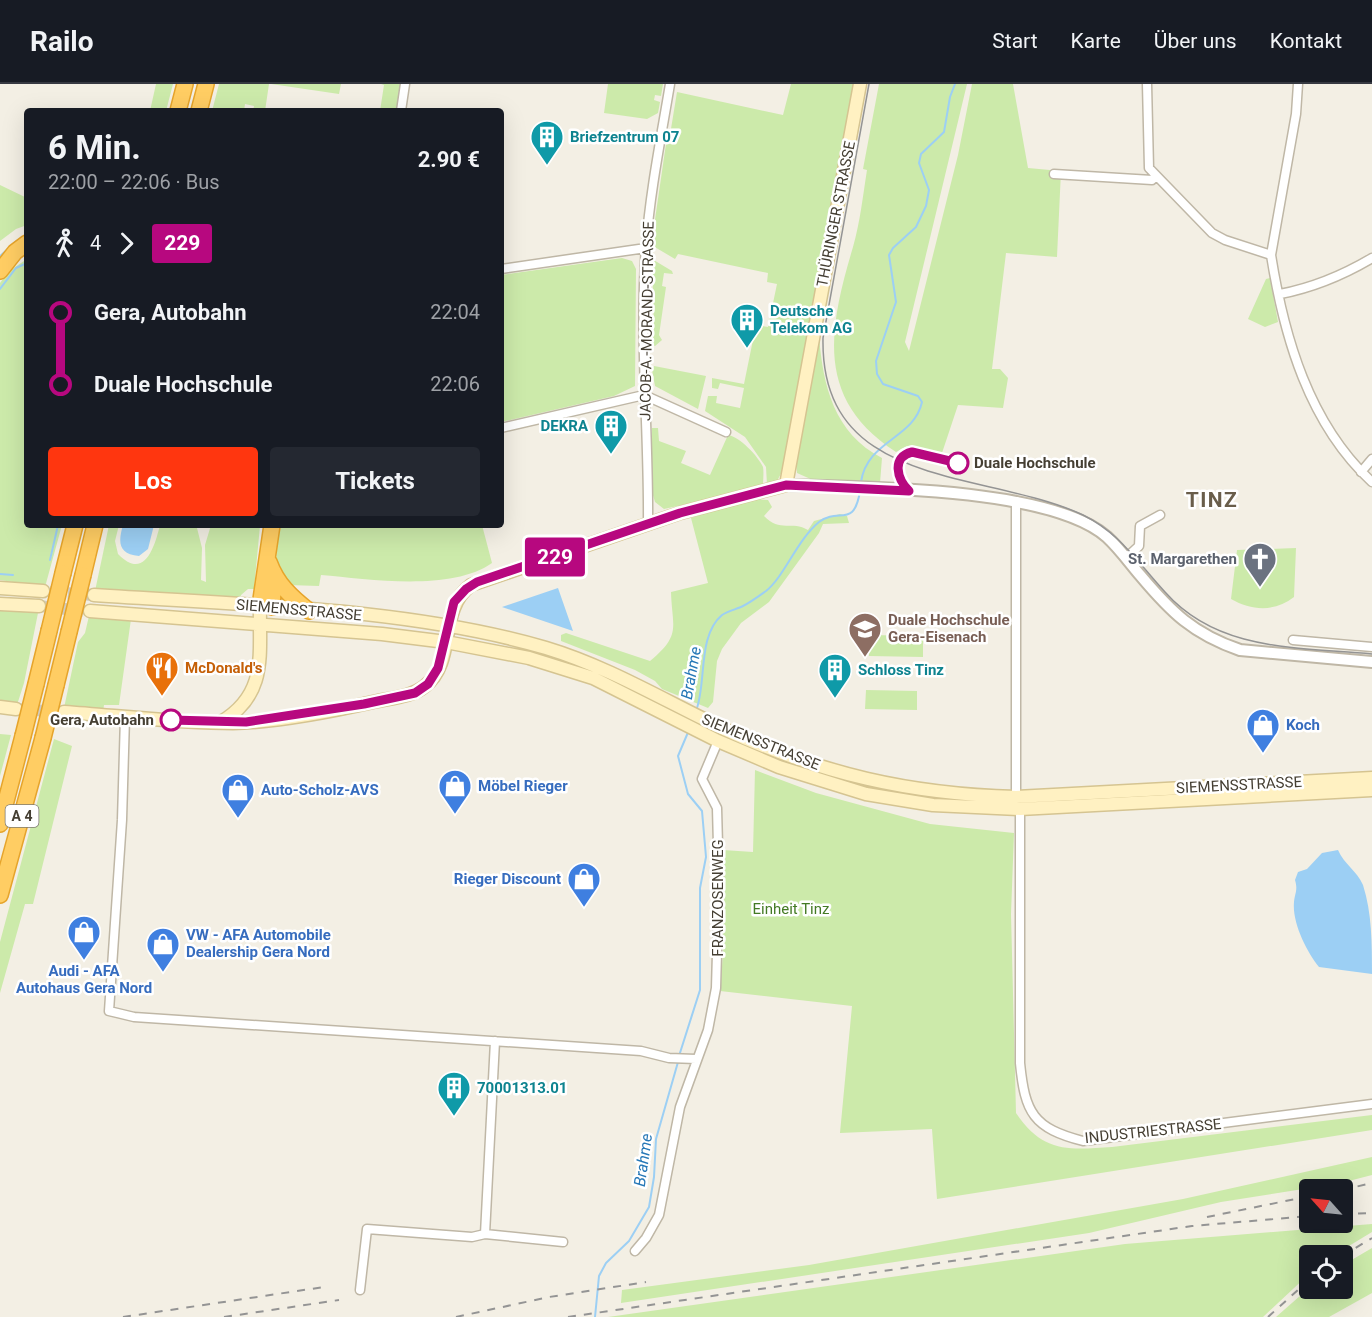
<!DOCTYPE html>
<html lang="de">
<meta charset="utf-8">
<style>
:root{--surface:#171b24;--page:#242831;--text:#f1f3f6;--muted:#9ea1a6;--line:#363941;--accent:#ff360f}
body{margin:0;font-family:Roboto,sans-serif;background:var(--page);color:var(--text);height:100vh;display:flex;flex-direction:column;font-size:22px;white-space:nowrap}
*{box-sizing:border-box;margin:0}
p{font-size:20px;color:var(--muted)}
.icon{flex:none;width:33px;height:33px;fill:none;stroke:currentColor;stroke-width:2;stroke-linecap:round;stroke-linejoin:round}
.map{position:relative;flex:1;overflow:hidden}
.side{position:absolute;left:24px;top:24px;width:480px;height:420px;display:flex;flex-direction:column;background:var(--surface);border-radius:6px;box-shadow:0 6px 24px #0002}
.side>*{flex:none}
.badge{padding:0 12px;border-radius:4px;font-size:21px;line-height:39px}
.needle{width:39px;rotate:297deg}
.controls{position:absolute;left:1299px;top:1095px;display:grid;gap:12px}
.controls a{display:grid;place-items:center;width:54px;height:54px;border-radius:6px;background:var(--surface);box-shadow:0 6px 24px #0002;font-size:30px}
.map>.badge{position:absolute;translate:-50% -50%;box-shadow:0 0 0 3px #fff}
.legs{display:flex;align-items:center;gap:9px;height:66px;padding:0 24px;font-size:20px}
.legs p{margin-inline-start:auto}
.overview{display:flex;align-items:center;justify-content:space-between;height:102px;padding:0 24px}
h1{font-size:33px;font-weight:700;line-height:45px}
.action{display:flex;gap:12px;margin-top:auto;padding:12px 24px}
.action a{flex:1;height:69px;border-radius:6px;background:var(--accent);color:#fff;font-size:24px;font-weight:700;line-height:69px;text-align:center}
.action a+a{background:var(--page);color:var(--text)}
ul{padding:0 24px;list-style:none}
li{display:flex;align-items:center;gap:21px;height:72px;font-size:22px}
li i{display:grid;place-items:center;width:9px;height:100%;margin:0 8px;background:currentColor}
li i::after{content:'';width:15px;height:15px;margin:-8px;border:4px solid;border-radius:50%;background:var(--surface)}
li p{margin-inline-start:auto}
li:first-child i{background:linear-gradient(#0000 50%,currentColor 0)}
li:last-child i{background:linear-gradient(currentColor 50%,#0000 0)}
header{display:flex;align-items:center;gap:36px;box-sizing:border-box;height:84px;padding:0 30px;background:var(--surface);border-bottom:2px solid var(--line)}
header strong{font-size:28px}
nav{display:flex;gap:33px;margin-inline-start:auto;font-size:21px}
.map>svg:first-child{display:block}
.green{fill:#cceaaa}
.water{fill:#9ccff4}
.lines{fill:none;stroke-linecap:round;stroke-linejoin:round}
.stream{stroke:#9ccff4;stroke-width:2}
.secondary-tunnel{stroke:#d0ccc1;stroke-width:12;stroke-dasharray:12 6;stroke-linecap:butt}
.minor-casing{stroke:#bfb7a6;stroke-width:11}
.tertiary-casing{stroke:#bfb7a6;stroke-width:14}
.secondary-casing{stroke:#d5c491;stroke-width:15}
.motorway-casing{stroke:#e6a42b;stroke-width:18}
.minor{stroke:#fff;stroke-width:8}
.tertiary{stroke:#fff;stroke-width:10}
.secondary{stroke:#fff1c2;stroke-width:12}
.motorway{stroke:#ffcd63;stroke-width:15}
.tram{stroke:#949494;stroke-width:1.5}
.rail{stroke:#949494;stroke-width:2;stroke-dasharray:8 8;stroke-linecap:butt}
.motorway-bridge-casing{stroke:#e6a42b;stroke-width:18;stroke-linecap:butt}
.motorway-bridge{stroke:#ffcd63;stroke-width:15}
.line-1-casing{stroke:#fff;stroke-width:14}
.line-1{stroke:#b7087f;stroke-width:9}
.stop-1-dot{fill:#fff;stroke:#b7087f;stroke-width:3}
.labels{text-anchor:middle;dominant-baseline:central;stroke-width:5;stroke-linejoin:round;paint-order:stroke}
.shield{fill:#fff;stroke:#7d7970;stroke-width:1.5}
.shield-label{font-size:14px;font-weight:bold;fill:#453f33}
.culture-label{font-size:15px;font-weight:bold;fill:#0d838f;stroke:#fff;text-anchor:start}
.street-label{font-size:15px;fill:#453f33;stroke:#fff}
.stop-label{font-size:15px;font-weight:bold;fill:#453f33;stroke:#fff;text-anchor:start}
.worship-label{font-size:15px;font-weight:bold;fill:#5b616d;stroke:#fff;text-anchor:end}
.education-label{font-size:15px;font-weight:bold;fill:#785e54;stroke:#fff;text-anchor:start}
.food-label{font-size:15px;font-weight:bold;fill:#c56008;stroke:#fff;text-anchor:start}
.shop-label{font-size:15px;font-weight:bold;fill:#366cbe;stroke:#fff;text-anchor:start}
.park-label{font-size:15px;fill:#437a24;stroke:#fff}
.water-label{font-size:16px;font-style:italic;fill:#2778b7;stroke:#fff}
.district-label{font-size:21px;font-weight:bold;letter-spacing:1.5px;fill:#695d4a;stroke:#fff}
</style>
<header>
<strong>Railo</strong>
<nav><a>Start</a><a>Karte</a><a>Über uns</a><a>Kontakt</a></nav>
</header>
<div class="map">
<svg width="1372" height="1233" viewBox="0 0 1372 1233">
<rect width="100%" height="100%" fill="#f3efe4"/>
<!-- green -->
<path class="green" d="M156 0H173L166 27H150Z
M219 0H269L265 27H253L254 22 245 20 244 27H212Z
M271 0H341L339 10Z
M381 0H400L396 27H380L384 1Z
M608 0H663L661 12 655 11 654 16 660 18 658 29 647 35 604 29Z
M791 0H855L783 386 777 397 767 401 766 383 745 353 705 327 708 312H717L716 319 740 324 744 304 720 299 718 305 712 304V294L744 300 755 246 748 244 751 240 768 243 777 200 767 198 768 189 678 170 675 175 653 162 652 156 667 53 670 51 677 8 783 31Z
M879 0H967L905 258 909 267 958 71 972 0H1013L1028 84 1061 87 1057 173 1006 169 992 285H1000L1008 294 1003 324 958 321 942 369 907 362 896 368C814 315 829 244 853 163 860 139 863 111 867 86L863 85Z
M0 101 27 114V141L16 145 0 157Z
M622 174 632 177 636 185 635 302 614 312 501 338V191Z
M27 175V441H62L45 503 0 496V199L9 187Z
M652 175 672 187 673 190 664 189 662 202 666 203 659 251 662 256 655 262 652 261 654 244Z
M1270 194 1278 238 1265 243 1248 235 1266 195Z
M819 252C823 302 834 349 882 374L880 399 815 397 797 389 796 378Z
M654 282 706 292 698 325 655 302 652 286Z
M652 344H658L659 357 686 367 681 379 710 391 728 351C740 353 758 372 763 383 764 388 763 397 763 403L664 425 655 418 652 408Z
M751 415 768 416 772 423 764 432C780 449 792 436 808 446L814 437 840 430 847 432 849 439 823 440 819 449 769 518 741 539 722 565 717 577 713 618 708 624 662 605 655 597 635 586 561 557V551L566 549 650 577C682 551 672 543 671 508L708 499 691 434Z
M109 441H119L115 457 118 470C145 498 155 461 160 441H189L197 444 202 464 201 496 206 498 205 461 211 441 260 442 254 505H248L241 511 240 516 95 507Z
M277 441H482L492 479C451 508 368 495 321 491L319 502 288 501 276 482Z
M1296 464 1294 513C1275 528 1252 527 1231 515L1237 466Z
M0 526 38 529 24 599 17 621 0 619Z
M89 532 131 535 119 621H104L103 628 64 624 78 558 85 549Z
M869 551 923 552V573L869 572Z
M866 606 917 607V626L865 625Z
M0 650 11 651 0 692Z
M54 655 72 662 33 820H25L0 909V858Z
M755 686 816 709 930 740 1014 749 1011 830 1016 1029C1043 1069 1068 1066 1112 1063L1372 1031V1046L937 1115 932 1045 840 1049 852 922 720 907 723 870V766L753 768Z
M1372 1073V1091L1341 1099 1221 1118 1089 1149 621 1219 622 1206 809 1181 1183 1115Z
M1372 1140V1148L1334 1171 1310 1172 1309 1190 1263 1233H608L1125 1160Z
M1372 1164V1209L1329 1233H1276L1309 1204H1342L1343 1181Z"/>
<!-- water -->
<path class="water" d="M123 441H154L148 465 139 472C118 470 118 458 123 441Z
M558 504 573 547 502 523Z
M1338 766C1344 780 1357 787 1363 801 1372 829 1372 860 1372 890L1319 883C1307 868 1292 839 1294 818 1295 809 1298 806 1295 796L1298 788 1307 785 1322 769Z"/>
<g class="lines">
<!-- stream -->
<path class="stream" d="M14 159 27 151
M0 172 10 163
M0 205 16 184 27 179
M861 398C867 356 914 355 922 318L918 312 883 300 877 290 876 277 896 218 889 171 893 164 916 143 926 122 929 106 919 79 921 70 944 48 950 13 955 0
M50 476 58 441
M0 490 13 491
M696 627C707 599 697 552 722 531 728 527 737 525 743 522 751 518 759 512 766 507 784 493 797 456 819 438 839 423 854 445 860 407
M679 972 700 906V804L706 773 702 727 688 710 678 672 689 646
M595 1233 599 1192 606 1179 629 1157 649 1123 654 1093 656 1055 678 978"/>
<!-- secondary-tunnel -->
<path class="secondary-tunnel" d="M50 508 94 511
M39 522 83 527
M16 625 64 628"/>
<!-- minor casing -->
<g class="minor-casing">
<path id="minor" d="M1147 0 1149 84 1212 149 1225 156 1271 171
M1298 0 1296 30 1271 171C1284 253 1309 340 1372 398
M401 27 405 0
M1054 90 1152 96 1156 92
M501 185 646 164
M1280 210C1311 204 1345 190 1372 174
M501 344 644 311 726 348
M1361 388 1372 375
M1016 417V713
M648 440C649 348 639 255 646 162 650 108 661 54 670 0
M1126 474 1139 462 1140 442 1160 431
M1293 556 1372 563
M125 633 122 736 109 927 134 933 641 967 669 974 696 975
M1020 725V979C1025 1029 1033 1044 1083 1057L1372 1020
M495 957 485 1150 563 1158
M635 1167 646 1154 659 1131 680 1023 708 946 716 904 719 799 717 724 702 695 718 657
M360 1206 367 1145 472 1153 485 1150"/>
</g>
<!-- tertiary casing -->
<g class="tertiary-casing">
<path id="tertiary" d="M786 401C861 403 1051 403 1107 453 1119 464 1129 478 1140 491 1171 528 1193 550 1240 566L1372 578"/>
</g>
<!-- secondary casing -->
<g class="secondary-casing">
<path id="secondary" d="M0 504 43 507
M94 511C239 521 406 523 546 564 609 583 665 617 724 645 822 690 909 710 1016 713L1372 694
M0 520 39 522
M90 527 382 550 446 558 529 574 593 594 718 657 779 683 866 710 933 721 1020 725 1372 706
M0 623 16 625
M64 628C120 632 177 639 233 639 278 638 329 628 373 618 390 614 412 613 425 602 457 577 437 526 471 501L680 429 786 401 860 0
M221 638C268 610 259 571 260 522"/>
</g>
<!-- motorway casing -->
<g class="motorway-casing">
<path id="motorway" d="M178 27 185 0
M199 27 206 0
M0 187 15 168 27 159
M269 478C277 500 291 513 309 527
M63 489 75 441
M83 491 95 441
M260 522 272 441
M272 523 274 492
M36 600 49 547
M56 601 69 548
M0 740 23 652
M0 811 43 654"/>
</g>
<!-- minor -->
<use href="#minor" class="minor"/>
<!-- tertiary -->
<use href="#tertiary" class="tertiary"/>
<!-- secondary -->
<use href="#secondary" class="secondary"/>
<!-- motorway -->
<use href="#motorway" class="motorway"/>
<!-- tram -->
<path class="tram" d="M869 0 823 254C820 407 985 385 1083 431 1120 449 1138 479 1165 508 1218 568 1298 563 1372 570"/>
<!-- rail -->
<path class="rail" d="M1342 1106 1372 1099
M1342 1130 1372 1129
M1207 1133 1310 1112
M1342 1172 1372 1154
M123 1233 324 1203
M224 1233 339 1216
M456 1233 549 1213 646 1198
M568 1233 1192 1142 1310 1132
M1268 1233 1310 1195"/>
<!-- motorway-bridge casing -->
<g class="motorway-bridge-casing">
<path id="motorway-bridge" d="M49 547 63 489
M69 548 83 491
M23 652 36 600
M43 654 56 601"/>
</g>
<!-- motorway-bridge -->
<use href="#motorway-bridge" class="motorway-bridge"/>
</g>
<g class="lines">
<!-- line-1 casing -->
<g class="line-1-casing">
<path id="line-1" d="M171 636 246 638 364 620 415 609 428 600 438 584 454 518 466 505 477 498 680 429 786 401 909 407C897 395 891 373 912 368L958 379"/>
</g>
<!-- line-1 -->
<use href="#line-1" class="line-1"/>
</g>
<!-- icons -->
<defs>
<g id="building-pin" transform="scale(1.725)"><path d="M0 17L-7.5 6A9.5 9.5 0 1 1 7.5 6Z" fill="#0f9aa8" stroke="#fff"/><path d="M-4-6H4V6H1V3H-1V6H-4ZM-2.5-4.3h1.7v1.8h-1.7ZM.8-4.3h1.7v1.8H.8ZM-2.5-1h1.7V.8h-1.7ZM.8-1h1.7V.8H.8Z" fill="#fff"/></g>
<g id="church-pin" transform="scale(1.725)"><path d="M0 17L-7.5 6A9.5 9.5 0 1 1 7.5 6Z" fill="#6b7280" stroke="#fff"/><path d="M-1.2-6h2.4v3.5h3.3v2.4h-3.3V6h-2.4V-.1h-3.3v-2.4h3.3Z" fill="#fff"/></g>
<g id="university-pin" transform="scale(1.725)"><path d="M0 17L-7.5 6A9.5 9.5 0 1 1 7.5 6Z" fill="#8d6e63" stroke="#fff"/><path d="M0-5L7-2L0 1L-7-2ZM-4 1L0 2.5L4 1V4Q0 6-4 4Z" fill="#fff"/></g>
<g id="restaurant-pin" transform="scale(1.725)"><path d="M0 17L-7.5 6A9.5 9.5 0 1 1 7.5 6Z" fill="#e8710a" stroke="#fff"/><path d="M-5-6h1v4h1v-4h1v4h1v-4h1v5L-1.5 .5V6h-2V.5L-5-1ZM5-6V6H3V1.5H1.5Q1.5-4 5-6Z" fill="#fff"/></g>
<g id="shop-pin" transform="scale(1.725)"><path d="M0 17L-7.5 6A9.5 9.5 0 1 1 7.5 6Z" fill="#3f7fe0" stroke="#fff"/><path d="M-5-2.5h2.3a2.7 3.5 0 0 1 5.4 0H5L5.5 6h-11ZM-1.5-2.5h3a1.5 2.3 0 0 0-3 0Z" fill="#fff"/></g>
</defs>
<g fill-rule="evenodd">
<use href="#building-pin" x="547" y="53"/>
<use href="#building-pin" x="747" y="236"/>
<use href="#building-pin" x="611" y="342"/>
<use href="#church-pin" x="1260" y="475"/>
<use href="#university-pin" x="865" y="545"/>
<use href="#restaurant-pin" x="162" y="584"/>
<use href="#building-pin" x="835" y="586"/>
<use href="#shop-pin" x="1263" y="641"/>
<use href="#shop-pin" x="455" y="702"/>
<use href="#shop-pin" x="238" y="706"/>
<use href="#shop-pin" x="584" y="795"/>
<use href="#shop-pin" x="84" y="848"/>
<use href="#shop-pin" x="163" y="860"/>
<use href="#building-pin" x="454" y="1004"/>
</g>
<!-- markers -->
<g class="stop-1-dot">
<circle cx="958" cy="379" r="10"/>
<circle cx="171" cy="636" r="10"/>
</g>
<g class="labels">
<!-- shield labels -->
<rect class="shield" x="5.5" y="721" width="33" height="22" rx="4.5"/>
<g class="shield-label">
<text x="22" y="732">A 4</text>
</g>
<!-- culture labels -->
<g class="culture-label">
<text x="570" y="53">Briefzentrum 07</text>
<text x="770" y="227">Deutsche<tspan x="770" dy="17">Telekom AG</tspan></text>
<text x="588" y="342" text-anchor="end">DEKRA</text>
<text x="858" y="586">Schloss Tinz</text>
<text x="477" y="1004">70001313.01</text>
</g>
<!-- street labels -->
<g class="street-label">
<text transform="translate(836 130) rotate(-79)">THÜRINGER STRASSE</text>
<text transform="translate(647 237) rotate(-89)">JACOB-A.-MORAND-STRASSE</text>
<text transform="translate(299 526) rotate(5)">SIEMENSSTRASSE</text>
<text transform="translate(761 658) rotate(22)">SIEMENSSTRASSE</text>
<text transform="translate(1239 701) rotate(-3)">SIEMENSSTRASSE</text>
<text transform="translate(718 814) rotate(-90)">FRANZOSENWEG</text>
<text transform="translate(1153 1047) rotate(-6)">INDUSTRIESTRASSE</text>
</g>
<!-- stop labels -->
<g class="stop-label">
<text x="974" y="379">Duale Hochschule</text>
<text x="154" y="636" text-anchor="end">Gera, Autobahn</text>
</g>
<!-- worship labels -->
<g class="worship-label">
<text x="1237" y="475">St. Margarethen</text>
</g>
<!-- education labels -->
<g class="education-label">
<text x="888" y="536">Duale Hochschule<tspan x="888" dy="17">Gera-Eisenach</tspan></text>
</g>
<!-- food labels -->
<g class="food-label">
<text x="185" y="584">McDonald's</text>
</g>
<!-- shop labels -->
<g class="shop-label">
<text x="1286" y="641">Koch</text>
<text x="478" y="702">Möbel Rieger</text>
<text x="261" y="706">Auto-Scholz-AVS</text>
<text x="561" y="795" text-anchor="end">Rieger Discount</text>
<text x="186" y="851">VW - AFA Automobile<tspan x="186" dy="17">Dealership Gera Nord</tspan></text>
<text x="84" y="887" text-anchor="middle">Audi - AFA<tspan x="84" dy="17">Autohaus Gera Nord</tspan></text>
</g>
<!-- park labels -->
<g class="park-label">
<text x="791" y="825">Einheit Tinz</text>
</g>
<!-- water labels -->
<g class="water-label">
<text transform="translate(691 589) rotate(-80)">Brahme</text>
<text transform="translate(643 1076) rotate(-82)">Brahme</text>
</g>
<!-- district labels -->
<g class="district-label">
<text x="1212" y="416">TINZ</text>
</g>
</g>
</svg>
<div class="controls">
<a><svg class="needle" viewBox="-14 -14 28 28"><path d="M0-13l5 13h-10z" fill="#e53935"/><path d="M0 13l5-13h-10z" fill="#9ea1a6"/></svg></a>
<a><svg class="icon" aria-label="locate" viewBox="0 0 24 24"><circle cx="12" cy="12" r="6"/><path d="M12 2v4M12 18v4M2 12h4M18 12h4"/></svg></a>
</div>
<b class="badge" style="left:555px;top:473px;background:#b7087f;color:#fff">229</b>
<section class="side">
<div class="overview"><div><h1>6 Min.</h1><p>22:00 – 22:06 · Bus</p></div><b>2.90 €</b></div>
<div class="legs"><svg class="icon" aria-label="walk" viewBox="0 0 24 24"><circle cx="13" cy="4" r="2"/><path d="M13 8l-2 6 4 7M11 14l-3 7M7 12l3-4h3l4 4"/></svg>4<svg class="icon" aria-label="forward" viewBox="0 0 24 24"><path d="M9 5l7 7-7 7"/></svg><b class="badge" style="background:#b7087f;color:#fff">229</b></div>
<ul>
<li><i style="color:#b7087f"></i><b>Gera, Autobahn</b><p>22:04</p></li>
<li><i style="color:#b7087f"></i><b>Duale Hochschule</b><p>22:06</p></li>
</ul>
<div class="action"><a>Los</a><a>Tickets</a></div>
</section>
</div>
